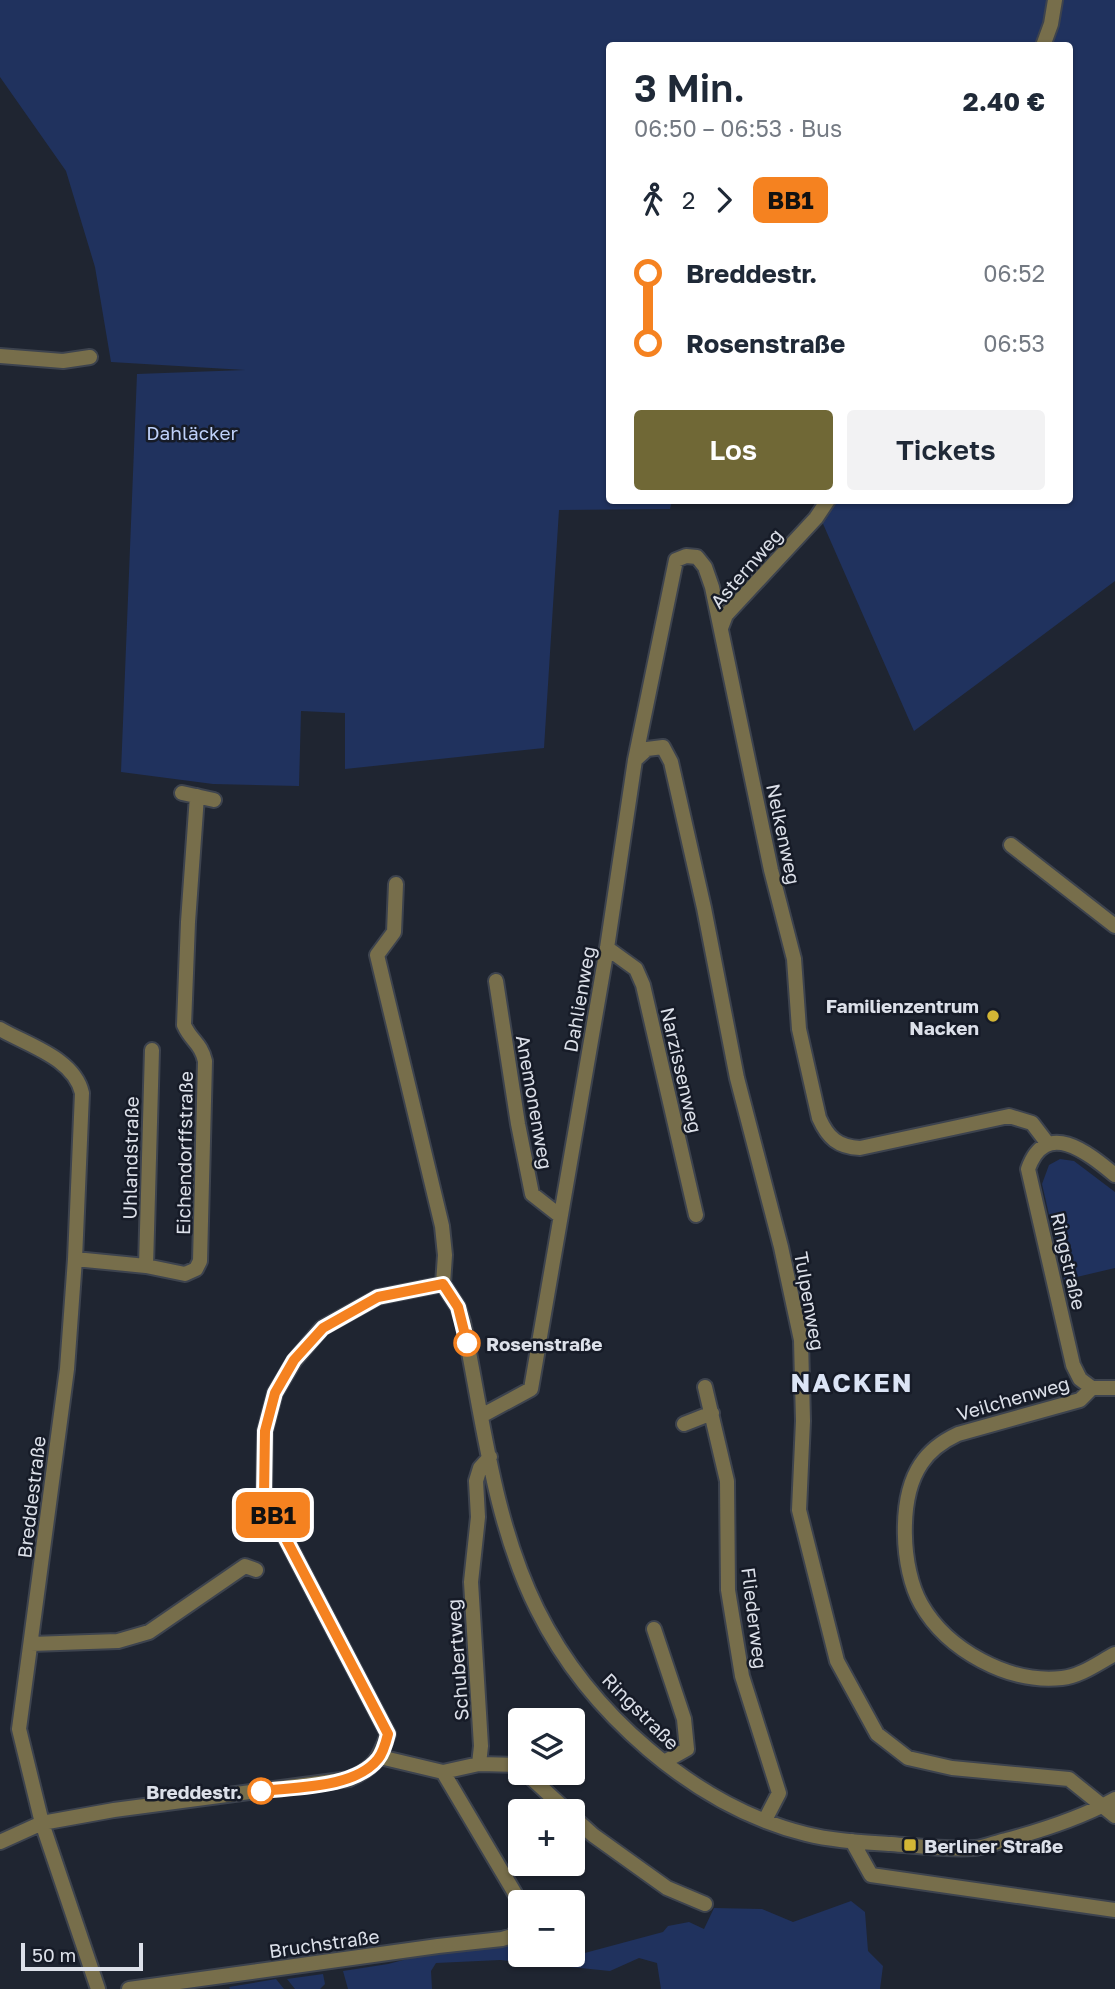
<!DOCTYPE html>
<html lang="de">
<meta charset="utf-8">
<style>
:root{--surface:#fff;--page:#f2f2f3;--text:#1f2937;--muted:#747a83;--accent:#706836}
body{margin:0;font-family:"Golos Text",sans-serif;background:var(--page);color:var(--text);height:100vh;display:flex;flex-direction:column;font-size:26px;white-space:nowrap}
*{box-sizing:border-box;margin:0}
p{font-size:23px;color:var(--muted)}
.icon{flex:none;width:38px;height:38px;fill:none;stroke:currentColor;stroke-width:2;stroke-linecap:round;stroke-linejoin:round}
.map{position:relative;flex:1;overflow:hidden}
.panel{position:absolute;left:606px;top:42px;width:467px;height:462px;display:flex;flex-direction:column;background:var(--surface);border-radius:7px;box-shadow:0 2px 5px #0004}
.panel>*{flex:none}
.badge{padding:0 14px;border-radius:10px;font-size:24px;line-height:46px}
.buttons{position:absolute;left:508px;top:1708px;display:grid;gap:14px}
.buttons a{display:grid;place-items:center;width:77px;height:77px;border-radius:7px;background:var(--surface);box-shadow:0 2px 5px #0004;font-size:35px}
.scale{position:absolute;left:21px;bottom:18px;width:122px;box-sizing:border-box;padding-left:7px;border:4px solid #dce0e9;border-top:0;font-size:19px;line-height:24px;white-space:nowrap;color:#dce0e9;-webkit-text-stroke:5px #161b27;paint-order:stroke}
.map>.badge{position:absolute;translate:-50% -50%;box-shadow:0 0 0 4px #fff}
.legs{display:flex;align-items:center;gap:10px;height:77px;padding:0 28px;font-size:23px}
.legs p{margin-inline-start:auto}
.summary{display:flex;align-items:center;justify-content:space-between;height:119px;padding:0 28px}
h1{font-size:38px;font-weight:600;line-height:52px}
.cta{display:flex;gap:14px;margin-top:auto;padding:14px 28px}
.cta a{flex:1;height:80px;border-radius:7px;background:var(--accent);color:#fff;font-size:28px;font-weight:600;line-height:80px;text-align:center}
.cta a+a{background:var(--page);color:var(--text)}
ul{padding:0 28px;list-style:none}
li{display:flex;align-items:center;gap:24px;height:70px;font-size:26px}
li i{display:grid;place-items:center;width:10px;height:100%;margin:0 9px;background:currentColor}
li i::after{content:'';width:18px;height:18px;margin:-9px;border:5px solid;border-radius:50%;background:var(--surface)}
li p{margin-inline-start:auto}
li:first-child i{background:linear-gradient(#0000 50%,currentColor 0)}
li:last-child i{background:linear-gradient(currentColor 50%,#0000 0)}
.map>svg:first-child{display:block}
.green{fill:#20325e}
.lines{fill:none;stroke-linecap:round;stroke-linejoin:round}
.street-casing{stroke:#3d434e;stroke-width:18}
.street{stroke:#776e4b;stroke-width:14}
.line-1-casing{stroke:#fff;stroke-width:16}
.line-1{stroke:#f58220;stroke-width:10}
.poi-dot{fill:#d3b635;stroke:#161b27;stroke-width:2.5}
.stop-1-dot{fill:#fff;stroke:#f58220;stroke-width:3.5}
.labels{text-anchor:middle;dominant-baseline:central;stroke-width:5;stroke-linejoin:round;paint-order:stroke}
.park-label{font-size:19px;fill:#bfd1f9;stroke:#161b27}
.street-label{font-size:19px;fill:#dce0e9;stroke:#161b27}
.poi-label{font-size:19px;font-weight:bold;fill:#dce0e9;stroke:#161b27;text-anchor:end}
.stop-label{font-size:19px;font-weight:bold;fill:#dce0e9;stroke:#161b27;text-anchor:start}
.district-label{font-size:26px;font-weight:bold;letter-spacing:2px;fill:#dbe4f5;stroke:#161b27}
</style>
<div class="map">
<svg width="1115" height="1989" viewBox="0 0 1115 1989">
<rect width="100%" height="100%" fill="#1f2531"/>
<!-- green -->
<path class="green" d="M0 0H1115V581L914 731 813 501 1069 500V46H609V500L672 501 670 509 559 510 544 748 345 769V713L301 711 299 786 213 784 121 772 137 374 245 370 111 362 95 267 66 171 0 77Z
M1060 1159 1074 1161 1115 1192V1268L1064 1280 1042 1184 1049 1165Z
M851 1901 865 1912 868 1951 883 1966 880 1989H661L657 1963 639 1958 610 1971 500 1960 436 1963 431 1971 432 1989H348L343 1971 388 1964 434 1952 502 1946 520 1938V1955L581 1954 663 1932 668 1926 689 1922 704 1929 714 1908 762 1909 793 1922Z
M323 1974 325 1984 320 1989H295L287 1979Z
M276 1979 284 1989H230L229 1987Z"/>
<g class="lines">
<!-- street casing -->
<g class="street-casing">
<path id="street" d="M1043 46 1051 24 1055 0
M0 356 63 361 90 357
M721 628 726 615 816 518 828 500
M635 760 647 749 663 747 671 762 704 908 737 1078 781 1247 801 1340 803 1421 799 1510 837 1661 877 1734 908 1758 952 1768 1069 1779 1115 1816
M182 793 214 800
M1011 845 1115 926
M396 884 394 932 377 955 442 1226 445 1255 443 1284
M607 948 636 969 643 985 696 1215
M496 981 518 1124 532 1194 560 1216
M0 1029C27 1045 74 1058 82 1093L75 1259 67 1369 19 1729 42 1823 98 1989
M75 1259 146 1266 185 1274 196 1269 200 1261 205 1061C201 1043 191 1041 184 1025L188 922 197 796
M146 1266 152 1050
M443 1284 458 1307 463 1322C483 1418 493 1520 537 1609 588 1712 694 1806 806 1834 834 1841 863 1842 891 1844 918 1846 948 1850 975 1848 986 1847 996 1842 1006 1840 1043 1830 1081 1818 1115 1799
M705 1387 727 1481 728 1590 742 1676 779 1793 765 1820
M1092 1388 1080 1379 1073 1365 1028 1169C1046 1118 1088 1153 1115 1175
M1115 1388H1092L1080 1400 958 1434C943 1441 930 1450 921 1464 898 1498 901 1569 921 1604 947 1650 1009 1684 1062 1678 1081 1676 1098 1663 1115 1654
M481 1416 531 1389 607 948 635 760 676 560 686 556 697 557 705 567 712 587 771 870 794 959 799 1029 819 1118C828 1138 838 1147 860 1148L1009 1116 1032 1123 1048 1144
M684 1424 712 1413
M654 1629 684 1719 687 1749 664 1762
M31 1644 118 1641 149 1632 245 1566 256 1570
M380 1757 443 1772 479 1764 517 1765 520 1767
M479 1764 481 1746 471 1582 478 1517 476 1481 480 1468 490 1457
M443 1772 520 1902
M526 1773 567 1811
M572 1816 593 1835 667 1888 705 1904
M852 1841 871 1875 1115 1910
M0 1842 42 1823 114 1810 349 1779C374 1768 379 1760 388 1734L264 1497 265 1431 275 1393 294 1361 322 1328 378 1297 443 1284
M129 1989 438 1946 502 1939 512 1936 520 1928"/>
</g>
<!-- street -->
<use href="#street" class="street"/>
</g>
<g class="lines">
<!-- line-1 casing -->
<g class="line-1-casing">
<path id="line-1" d="M261 1791C296 1787 355 1788 378 1759 383 1753 386 1742 388 1734L264 1497 265 1431 275 1393 294 1360 323 1328 378 1297 443 1284 458 1307 467 1343"/>
</g>
<!-- line-1 -->
<use href="#line-1" class="line-1"/>
</g>
<!-- markers -->
<g class="poi-dot">
<circle cx="993" cy="1016" r="7"/>
<rect x="903" y="1838" width="14" height="14" rx="3.5"/>
</g>
<g class="stop-1-dot">
<circle cx="467" cy="1343" r="12"/>
<circle cx="261" cy="1791" r="12"/>
</g>
<g class="labels">
<!-- park labels -->
<g class="park-label">
<text x="192" y="432">Dahläcker</text>
</g>
<!-- street labels -->
<g class="street-label">
<text transform="translate(746 568) rotate(-49)">Asternweg</text>
<text transform="translate(784 834) rotate(78)">Nelkenweg</text>
<text transform="translate(579 999) rotate(-80)">Dahlienweg</text>
<text transform="translate(682 1070) rotate(77)">Narzissenweg</text>
<text transform="translate(535 1102) rotate(80)">Anemonenweg</text>
<text transform="translate(184 1153) rotate(-89)">Eichendorffstraße</text>
<text transform="translate(130 1158) rotate(-89)">Uhlandstraße</text>
<text transform="translate(1069 1261) rotate(77)">Ringstraße</text>
<text transform="translate(810 1301) rotate(80)">Tulpenweg</text>
<text transform="translate(1013 1398) rotate(-16)">Veilchenweg</text>
<text transform="translate(31 1497) rotate(-83)">Breddestraße</text>
<text transform="translate(755 1618) rotate(83)">Fliederweg</text>
<text transform="translate(457 1660) rotate(-94)">Schubertweg</text>
<text transform="translate(641 1711) rotate(45)">Ringstraße</text>
<text transform="translate(324 1943) rotate(-8)">Bruchstraße</text>
</g>
<!-- poi labels -->
<g class="poi-label">
<text x="979" y="1005">Familienzentrum<tspan x="979" dy="22">Nacken</tspan></text>
<text x="924" y="1845" text-anchor="start">Berliner Straße</text>
</g>
<!-- stop labels -->
<g class="stop-label">
<text x="486" y="1343">Rosenstraße</text>
<text x="242" y="1791" text-anchor="end">Breddestr.</text>
</g>
<!-- district labels -->
<g class="district-label">
<text x="852" y="1382">NACKEN</text>
</g>
</g>
</svg>
<div class="buttons">
<a><svg class="icon" aria-label="layers" viewBox="0 0 24 24"><path d="M12 4l9 5-9 5-9-5zM3 14l9 5 9-5"/></svg></a>
<a>+</a>
<a>−</a>
</div>
<div class="scale">50 m</div>
<b class="badge" style="left:273px;top:1515px;background:#f58220;color:#111">BB1</b>
<section class="panel">
<div class="summary"><div><h1>3 Min.</h1><p>06:50 – 06:53 · Bus</p></div><b>2.40 €</b></div>
<div class="legs"><svg class="icon" aria-label="walk" viewBox="0 0 24 24"><circle cx="13" cy="4" r="2"/><path d="M13 8l-2 6 4 7M11 14l-3 7M7 12l3-4h3l4 4"/></svg>2<svg class="icon" aria-label="forward" viewBox="0 0 24 24"><path d="M9 5l7 7-7 7"/></svg><b class="badge" style="background:#f58220;color:#111">BB1</b></div>
<ul>
<li><i style="color:#f58220"></i><b>Breddestr.</b><p>06:52</p></li>
<li><i style="color:#f58220"></i><b>Rosenstraße</b><p>06:53</p></li>
</ul>
<div class="cta"><a>Los</a><a>Tickets</a></div>
</section>
</div>
